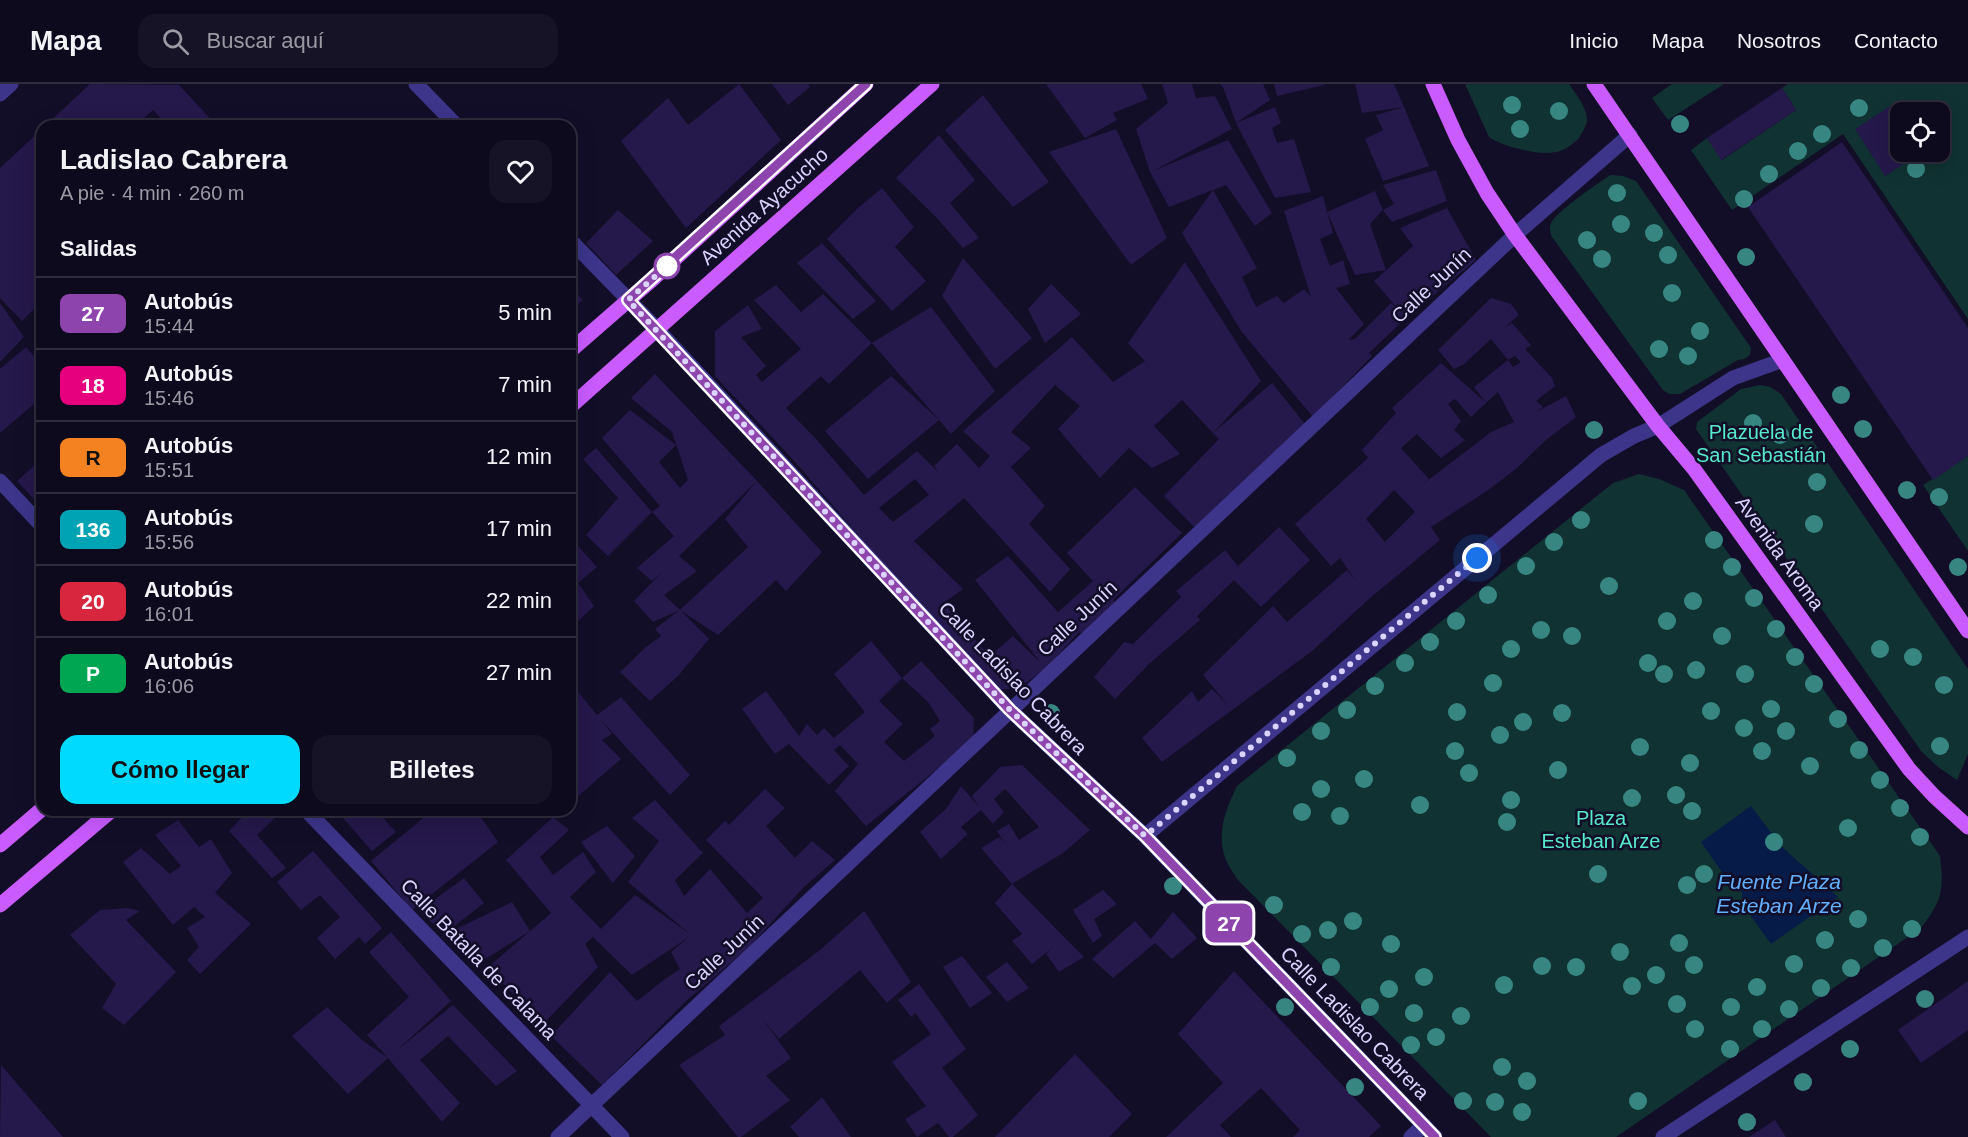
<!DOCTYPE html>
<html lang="es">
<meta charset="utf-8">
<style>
:root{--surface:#0e0a1e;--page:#171327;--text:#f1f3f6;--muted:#9b9aa4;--line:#2e2b3c;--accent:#00daff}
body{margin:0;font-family:Arial,sans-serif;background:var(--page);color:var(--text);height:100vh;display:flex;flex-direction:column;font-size:22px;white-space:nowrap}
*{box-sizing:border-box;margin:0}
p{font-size:20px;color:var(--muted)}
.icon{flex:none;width:33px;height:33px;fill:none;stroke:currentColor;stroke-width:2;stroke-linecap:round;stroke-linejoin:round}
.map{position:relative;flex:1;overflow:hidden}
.sheet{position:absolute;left:36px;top:36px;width:540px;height:696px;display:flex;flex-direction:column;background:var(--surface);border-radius:18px;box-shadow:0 6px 24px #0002,0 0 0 2px var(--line)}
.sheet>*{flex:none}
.badge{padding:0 12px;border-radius:9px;font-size:21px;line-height:39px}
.controls{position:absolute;left:1890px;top:18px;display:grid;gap:12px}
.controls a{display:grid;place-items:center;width:60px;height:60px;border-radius:12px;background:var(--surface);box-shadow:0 6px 24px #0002,0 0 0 2px var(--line);font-size:30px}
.you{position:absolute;width:30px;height:30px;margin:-15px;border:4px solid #fff;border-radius:50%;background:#1a73e8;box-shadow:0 0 0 9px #1a73e833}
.map>.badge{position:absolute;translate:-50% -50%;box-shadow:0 0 0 3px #fff}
h2{padding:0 24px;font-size:22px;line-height:54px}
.round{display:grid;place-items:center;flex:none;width:63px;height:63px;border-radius:18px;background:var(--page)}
.overview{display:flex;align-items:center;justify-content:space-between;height:102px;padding:0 24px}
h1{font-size:28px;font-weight:700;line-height:45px}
.primary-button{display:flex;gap:12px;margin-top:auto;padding:12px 24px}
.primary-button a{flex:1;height:69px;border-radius:18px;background:var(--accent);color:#111;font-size:24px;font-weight:700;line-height:69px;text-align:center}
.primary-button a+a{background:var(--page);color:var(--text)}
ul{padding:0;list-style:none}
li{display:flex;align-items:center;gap:18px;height:72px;padding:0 24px;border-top:2px solid var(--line)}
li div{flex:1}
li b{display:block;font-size:22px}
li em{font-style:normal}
li .badge{min-width:66px;font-weight:700;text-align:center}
header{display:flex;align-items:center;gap:36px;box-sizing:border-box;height:84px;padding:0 30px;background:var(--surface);border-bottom:2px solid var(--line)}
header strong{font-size:28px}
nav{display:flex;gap:33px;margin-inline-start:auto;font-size:21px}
.search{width:420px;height:54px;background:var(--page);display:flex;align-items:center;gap:15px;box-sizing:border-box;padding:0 21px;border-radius:18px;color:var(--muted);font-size:22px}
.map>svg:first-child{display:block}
.green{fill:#103232;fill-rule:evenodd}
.water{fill:#061b48}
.building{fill:#25184a;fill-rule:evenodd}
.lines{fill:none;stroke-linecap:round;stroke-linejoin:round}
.minor{stroke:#3c358a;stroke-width:15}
.major{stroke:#c95bff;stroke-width:15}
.tree{fill:#388682}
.line-casing{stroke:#fff;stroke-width:14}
.line{stroke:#8e44ad;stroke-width:9}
.walk{stroke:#dbd4ff;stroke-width:6;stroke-dasharray:0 10.8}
.stop-dot{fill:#fff;stroke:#8e44ad;stroke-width:3}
.labels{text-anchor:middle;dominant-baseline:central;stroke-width:5;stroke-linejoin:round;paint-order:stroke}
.street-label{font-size:20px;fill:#dbd4ff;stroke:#130e28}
.park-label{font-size:20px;fill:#57e9cb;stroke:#130e28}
.water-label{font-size:21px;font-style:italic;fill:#62afff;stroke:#130e28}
</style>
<header>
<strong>Mapa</strong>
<div class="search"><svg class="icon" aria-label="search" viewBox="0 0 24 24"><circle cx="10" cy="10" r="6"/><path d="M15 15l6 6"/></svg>Buscar aquí</div>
<nav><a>Inicio</a><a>Mapa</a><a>Nosotros</a><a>Contacto</a></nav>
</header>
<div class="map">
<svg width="1968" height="1053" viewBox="0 0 1968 1053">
<rect width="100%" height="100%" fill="#130e28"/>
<!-- green -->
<path class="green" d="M1465 0H1569C1576 10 1588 25 1587 37 1586 43 1582 49 1579 54 1574 59 1567 65 1560 67 1543 73 1503 63 1489 53Z
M1672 0H1724L1668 36 1652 14Z
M1788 0H1968V235L1843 50 1732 126 1691 66 1707 54 1722 76 1796 26 1782 4ZM1900 28H1940V68H1900Z
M1611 91 1623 92 1636 97 1751 264 1750 271 1744 275 1738 276 1680 310H1669L1663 306 1552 153C1550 148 1549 144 1551 139 1556 128 1599 98 1611 91Z
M1760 301 1770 303 1781 310 1968 585V670L1957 696 1938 683 1921 667 1696 345 1697 338 1741 305Z
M1968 372V467L1923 401Z
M1639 390 1659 395 1684 406 1940 772C1944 808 1942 816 1921 844L1616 1053H1491L1237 795C1233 788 1226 779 1224 770 1217 746 1227 723 1237 702L1613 399Z"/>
<!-- water -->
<path class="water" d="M1751 722 1782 763 1838 813 1771 860 1743 821 1742 809 1737 799 1724 791 1701 758Z"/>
<!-- building -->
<path class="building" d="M90 0 179 1 217 42H168L153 26 135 42H45Z
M739 0 781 56 686 144 621 57 668 14 688 41Z
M772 0H808L810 3 788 21Z
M1046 0H1141L1148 15 1113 29 1117 36 1085 54Z
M1162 0H1192L1196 14 1215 12 1232 45 1153 87 1228 56 1272 129 1255 142 1226 101 1169 123 1150 88 1136 45 1168 19Z
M1220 0H1263L1270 16 1236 39 1275 23 1281 39 1272 44 1277 59 1294 55 1311 108 1275 114 1236 39 1223 3Z
M1274 0H1324V1L1277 12Z
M1355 0H1394L1404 23 1362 29Z
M1782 4 1796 26 1721 76 1707 54Z
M983 11 1049 98 1013 123 945 46Z
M1898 17 1905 28H1900V68H1922L1885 92 1855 45Z
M1404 23 1429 82 1383 97 1365 55 1383 46 1376 31Z
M42 45V217L22 237 0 214V84Z
M1116 45 1167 154 1131 181 1049 68Z
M939 51 975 96 950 119 979 154 963 164 936 133 896 94Z
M1842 58 1968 244V372L1933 396 1748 123Z
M1436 86 1447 117 1392 138 1383 126 1370 140 1386 186 1355 191 1327 128 1333 149 1320 155 1330 182 1343 176 1350 200 1336 204 1364 240 1348 256 1355 255 1391 219 1399 226 1374 197 1413 162 1400 144 1447 124 1476 176 1406 234 1369 269 1372 272 1313 333 1241 247 1182 149 1213 106 1257 184 1242 193 1256 223 1277 212 1284 219 1304 205 1311 213 1284 127 1323 112 1327 128 1375 107 1383 126 1394 120 1383 101Z
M882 104 914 143 895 163 926 197 892 227 827 155 858 124Z
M618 126 653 157 616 191 586 159Z
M822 159 876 217 853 235 797 179Z
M963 174 1032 254 995 285 942 212Z
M1185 178 1261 297 1213 349 1272 299 1305 340 1197 446 1164 412 1219 355 1213 349 1182 316 1154 342 1180 370 1152 384 1129 364 1100 394 1058 345 1080 322 1055 301 1011 348 1031 364 1011 383 1045 422 1029 440 1070 485 1050 508 964 414 914 457 963 505 944 519 963 543 990 572 1013 552 1041 579 975 496 1008 472 1058 528 1093 497 1067 469 1135 403 1182 449 1113 516 1116 519 1083 551 1079 548 1046 584 1018 605H1001L887 484 797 380 715 292V247L748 221 762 245 741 253 766 282 756 291 762 298 801 265 754 216 776 201 801 228 823 210 872 259 829 300 821 292 786 324 817 356 864 411 917 367 939 389 934 382 957 360 979 384 990 372 963 347 1072 253 1113 298 1145 277 1128 259ZM915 395 929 411 893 438 879 424Z
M1051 200 1081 230 1045 259 1028 225Z
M570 202 583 216 570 227Z
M1491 214 1511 220 1519 231 1504 244 1512 239 1531 261 1525 265 1552 294 1555 302 1536 317 1543 323 1536 328 1566 312 1576 333 1546 356 1516 385 1487 407 1431 443 1440 456 1369 515 1312 567 1162 678 1142 654 1192 607 1198 618 1212 605 1228 621 1203 591 1273 522 1287 538 1347 486 1356 497 1340 474 1331 482 1295 440 1368 374 1362 366 1396 329 1392 324 1441 279 1485 318 1474 303 1508 276 1513 283 1521 278 1515 272 1508 276 1491 255 1464 280 1454 285 1438 266ZM1498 308 1514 338 1491 348 1418 404 1429 395 1401 364 1417 350 1441 374 1465 356 1454 346 1461 337 1448 320 1455 315 1471 333ZM1394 406 1415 428 1385 458 1366 435Z
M0 219 24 253 0 278Z
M931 223 995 307 951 350 939 336 868 395 825 347 891 292 939 336 872 259Z
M26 263 42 282V313L0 349V285Z
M655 290 757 397 822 468 786 507 776 496 718 551 680 526 709 555 678 592 650 617 620 588 646 563 661 552 655 545 682 524 748 463 725 435 757 397 679 472 697 487 664 511 680 526 653 538 634 517 663 487 652 497 637 484 674 452 652 428 608 472 586 451 618 414 583 375 596 364 652 428 660 422 602 354 630 326 676 361 659 378 680 404 688 396 672 348 631 314Z
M42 375V424L17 397Z
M1279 443 1310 476 1261 523 1234 496 1197 532 1200 536 1149 580 1115 615 1094 593 1124 558 1133 560 1181 513 1176 507 1225 466 1238 482Z
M570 453 597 483 578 499 594 522 570 545Z
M871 557 902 594 879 617 903 640 884 658 904 677 935 652 930 645 940 637 928 618 902 594 921 577 974 634 973 659 951 674 866 742 835 707 858 680 840 661 834 666 849 682 829 701 789 660 775 670 742 625 766 607 799 652 807 640 817 651 824 644 834 654 865 628 834 590Z
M570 598 597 631 621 613 690 691 670 711 600 635 612 650 602 656 621 675 570 719Z
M1022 681 1090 746 1063 769 1012 800 981 764 999 753 1004 758 997 747 1009 740 1019 756 1039 743 1005 705 994 715 1004 728 993 740 981 726 961 743 968 750 941 775 920 748 946 725 961 702 980 724 972 712 1000 683Z
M765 705 785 724 766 742 795 774 812 757 835 776 804 803 749 863 685 918 602 1001 551 952 610 888 637 917 665 895 680 885 671 868 689 853 632 891 593 853 585 860 598 883 543 940 487 884 551 829 506 776 553 733 569 746 540 773 553 791 583 768 596 788 570 813 601 845 635 811 690 850 628 798 659 757 632 734 655 716 703 769 675 796 684 812 710 785 747 829 763 814 706 756 725 737 729 741Z
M249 726H269L276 733 257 751 286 784 272 794 229 747Z
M336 726H376L396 748 372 767Z
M433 726H476L498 758 412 826 371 777Z
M547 726H561L553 733Z
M178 736 199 763 211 755 232 789 215 809 251 840 200 890 187 876 199 863 187 844 205 833 194 823 173 841 123 778 141 764 170 790 181 782 155 751Z
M607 742 635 772 613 799 581 758Z
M313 767 382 844 365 860 359 853 335 875 317 854 340 833 320 811 301 826 277 798Z
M464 794 484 819 444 850 419 827Z
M1012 800 1065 854 1084 873 1059 888 1046 870 1052 864 1032 880 1012 857 1022 850 995 819Z
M1103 806 1117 820 1094 835 1102 852 1093 859 1073 826Z
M512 818 530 847 479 879 456 845Z
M129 824 140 827 126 836 176 888 124 941 102 924 116 900 70 851 100 826Z
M864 827 911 898 887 919 860 886 779 955 762 934 791 974 766 992 790 1016 741 1053H738L679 981 725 951 719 942 820 866Z
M1173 828 1197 854 1172 875 1155 859 1113 894 1092 875 1135 837 1151 855Z
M391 848 451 917 396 967 453 921 517 987 496 1002 448 952 420 976 460 1019 442 1038 388 974 348 1010 292 952 327 923 362 956 388 974 367 951 409 913 369 868Z
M962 872 992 909 970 924 943 883Z
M1007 878 1029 904 1007 918 986 893Z
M1234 887 1381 1042 1369 1053H1293L1300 1046 1261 1004 1220 1041 1231 1053H1166L1223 999 1178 950Z
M1968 897V946L1921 979 1898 946Z
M919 900 966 965 942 984 978 1031 953 1053H949L938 1039 917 1053 905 1035 926 1022 892 978 931 950 915 929 911 933 898 916Z
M1075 970 1132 1030 1109 1053H995Z
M1 981 63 1053H0Z
M822 1013 851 1053H799L790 1043Z
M1775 1036 1786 1053H1749Z"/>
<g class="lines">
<!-- minor -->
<path class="minor" d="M416 0 457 42
M0 10 11 0
M570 156 657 245 1010 626 1145 752 1435 1053
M0 397 42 442
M306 726 622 1053
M1145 752 1601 371 1634 352 1658 342 1733 294 1783 276
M558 1053 1515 151 1630 51
M1411 1053 1424 1041
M1663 1053 1968 853"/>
<!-- major -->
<path class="major" d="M1433 0 1458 56 1487 109 1515 151 1658 342 1694 385 1909 685 1934 712 1968 743
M1594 0 1968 547
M570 267 655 193 866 0
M570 323 932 0
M0 761 42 725
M0 821 112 726"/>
</g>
<!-- trees -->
<g class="tree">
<circle cx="1512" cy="21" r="9"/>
<circle cx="1859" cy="24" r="9"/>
<circle cx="1559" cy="27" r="9"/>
<circle cx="1680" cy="40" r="9"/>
<circle cx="1520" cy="45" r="9"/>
<circle cx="1822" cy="50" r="9"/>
<circle cx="1798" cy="67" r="9"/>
<circle cx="1916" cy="85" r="9"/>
<circle cx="1769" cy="90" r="9"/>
<circle cx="1617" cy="109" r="9"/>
<circle cx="1744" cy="115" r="9"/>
<circle cx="1621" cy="140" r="9"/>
<circle cx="1654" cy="149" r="9"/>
<circle cx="1587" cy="156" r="9"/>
<circle cx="1668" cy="171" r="9"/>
<circle cx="1746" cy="173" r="9"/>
<circle cx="1602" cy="175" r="9"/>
<circle cx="1672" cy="209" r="9"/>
<circle cx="1700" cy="247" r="9"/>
<circle cx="1659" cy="265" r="9"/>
<circle cx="1688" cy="272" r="9"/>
<circle cx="1841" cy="311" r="9"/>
<circle cx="1753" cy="339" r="9"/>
<circle cx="1863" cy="345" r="9"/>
<circle cx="1594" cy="346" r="9"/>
<circle cx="1780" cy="351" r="9"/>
<circle cx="1817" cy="398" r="9"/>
<circle cx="1907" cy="406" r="9"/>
<circle cx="1939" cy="413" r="9"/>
<circle cx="1581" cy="436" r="9"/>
<circle cx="1814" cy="440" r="9"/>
<circle cx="1714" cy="456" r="9"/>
<circle cx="1554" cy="458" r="9"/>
<circle cx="1526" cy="482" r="9"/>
<circle cx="1732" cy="483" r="9"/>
<circle cx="1958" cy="483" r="9"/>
<circle cx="1609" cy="502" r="9"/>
<circle cx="1488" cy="511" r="9"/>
<circle cx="1754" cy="514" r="9"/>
<circle cx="1693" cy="517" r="9"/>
<circle cx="1456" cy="537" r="9"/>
<circle cx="1667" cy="537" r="9"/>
<circle cx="1776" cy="545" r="9"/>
<circle cx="1541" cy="546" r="9"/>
<circle cx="1572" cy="552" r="9"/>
<circle cx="1722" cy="552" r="9"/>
<circle cx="1430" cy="558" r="9"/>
<circle cx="1511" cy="565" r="9"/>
<circle cx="1880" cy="565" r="9"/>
<circle cx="1795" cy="573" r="9"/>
<circle cx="1913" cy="573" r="9"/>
<circle cx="1405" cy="579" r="9"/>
<circle cx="1648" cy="579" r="9"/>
<circle cx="1696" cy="586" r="9"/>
<circle cx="1664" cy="590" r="9"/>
<circle cx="1745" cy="590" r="9"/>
<circle cx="1493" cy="599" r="9"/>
<circle cx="1814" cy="600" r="9"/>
<circle cx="1944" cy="601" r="9"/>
<circle cx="1375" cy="602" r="9"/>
<circle cx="1771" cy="625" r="9"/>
<circle cx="1347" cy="626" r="9"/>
<circle cx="1711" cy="627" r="9"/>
<circle cx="1457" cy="628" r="9"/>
<circle cx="1051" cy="629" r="9"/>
<circle cx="1562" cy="629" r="9"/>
<circle cx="1838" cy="635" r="9"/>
<circle cx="1523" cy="638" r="9"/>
<circle cx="1744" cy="644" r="9"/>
<circle cx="1321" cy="647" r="9"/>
<circle cx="1786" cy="647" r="9"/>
<circle cx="1500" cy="651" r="9"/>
<circle cx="1940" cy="662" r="9"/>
<circle cx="1640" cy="663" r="9"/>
<circle cx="1859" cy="666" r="9"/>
<circle cx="1455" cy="667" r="9"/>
<circle cx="1762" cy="667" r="9"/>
<circle cx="1287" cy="674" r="9"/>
<circle cx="1690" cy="679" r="9"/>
<circle cx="1810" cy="682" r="9"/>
<circle cx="1558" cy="686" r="9"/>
<circle cx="1469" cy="689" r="9"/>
<circle cx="1364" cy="695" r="9"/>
<circle cx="1880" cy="696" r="9"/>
<circle cx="1321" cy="705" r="9"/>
<circle cx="1676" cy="711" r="9"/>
<circle cx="1632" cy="714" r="9"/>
<circle cx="1511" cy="716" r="9"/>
<circle cx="1420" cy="721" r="9"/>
<circle cx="1900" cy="724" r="9"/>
<circle cx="1692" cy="727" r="9"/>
<circle cx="1302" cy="728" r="9"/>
<circle cx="1340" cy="732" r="9"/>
<circle cx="1507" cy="738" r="9"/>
<circle cx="1848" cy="744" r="9"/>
<circle cx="1920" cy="753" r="9"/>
<circle cx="1774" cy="758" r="9"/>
<circle cx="1598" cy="790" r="9"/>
<circle cx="1704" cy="790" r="9"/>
<circle cx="1687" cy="801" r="9"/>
<circle cx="1173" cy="802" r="9"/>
<circle cx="1274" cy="821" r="9"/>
<circle cx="1858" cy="835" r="9"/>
<circle cx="1353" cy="837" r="9"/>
<circle cx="1912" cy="845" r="9"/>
<circle cx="1328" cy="846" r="9"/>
<circle cx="1302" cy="850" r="9"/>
<circle cx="1217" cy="851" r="9"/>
<circle cx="1825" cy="856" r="9"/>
<circle cx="1679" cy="859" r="9"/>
<circle cx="1391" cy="860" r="9"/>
<circle cx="1883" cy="864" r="9"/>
<circle cx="1620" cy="868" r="9"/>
<circle cx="1794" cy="880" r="9"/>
<circle cx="1694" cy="881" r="9"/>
<circle cx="1542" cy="882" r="9"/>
<circle cx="1331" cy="883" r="9"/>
<circle cx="1576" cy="883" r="9"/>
<circle cx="1851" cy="884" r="9"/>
<circle cx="1656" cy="891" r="9"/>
<circle cx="1424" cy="893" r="9"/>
<circle cx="1504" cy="901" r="9"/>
<circle cx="1632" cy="902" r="9"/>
<circle cx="1757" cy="903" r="9"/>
<circle cx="1821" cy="904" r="9"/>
<circle cx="1389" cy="905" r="9"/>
<circle cx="1925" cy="915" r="9"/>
<circle cx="1677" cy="920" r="9"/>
<circle cx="1285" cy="923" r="9"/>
<circle cx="1370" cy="923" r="9"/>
<circle cx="1731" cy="923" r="9"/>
<circle cx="1789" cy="925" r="9"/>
<circle cx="1414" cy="929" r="9"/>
<circle cx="1461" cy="932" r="9"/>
<circle cx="1695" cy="945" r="9"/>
<circle cx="1762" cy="945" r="9"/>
<circle cx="1436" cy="953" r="9"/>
<circle cx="1411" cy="961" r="9"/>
<circle cx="1730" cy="965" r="9"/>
<circle cx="1850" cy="965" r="9"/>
<circle cx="1502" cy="983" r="9"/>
<circle cx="1527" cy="997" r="9"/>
<circle cx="1803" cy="998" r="9"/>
<circle cx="1355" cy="1003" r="9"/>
<circle cx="1463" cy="1017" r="9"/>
<circle cx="1638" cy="1017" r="9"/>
<circle cx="1495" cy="1018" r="9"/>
<circle cx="1522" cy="1028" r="9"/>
<circle cx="1747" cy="1038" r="9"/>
</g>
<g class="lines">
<!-- line casing -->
<g class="line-casing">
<path id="line" d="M866 0 628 216 1010 626 1145 752 1435 1053"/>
</g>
<!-- line -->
<use href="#line" class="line"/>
<!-- walk -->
<path class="walk" d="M667 182 673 177 628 216 1010 626 1145 752 1477 474"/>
</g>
<!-- markers -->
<circle class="stop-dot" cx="667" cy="182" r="12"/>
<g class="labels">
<!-- street labels -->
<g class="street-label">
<text transform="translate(764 122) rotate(-42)">Avenida Ayacucho</text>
<text transform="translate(1431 201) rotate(-43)">Calle Junín</text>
<text transform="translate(1780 469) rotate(54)">Avenida Aroma</text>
<text transform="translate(1077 534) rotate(-43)">Calle Junín</text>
<text transform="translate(1013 594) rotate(46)">Calle Ladislao Cabrera</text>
<text transform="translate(724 868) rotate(-43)">Calle Junín</text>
<text transform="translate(479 875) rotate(46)">Calle Batalla de Calama</text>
<text transform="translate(1355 939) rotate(46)">Calle Ladislao Cabrera</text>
</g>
<!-- park labels -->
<g class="park-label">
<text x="1761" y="348">Plazuela de<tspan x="1761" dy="23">San Sebastián</tspan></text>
<text x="1601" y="734">Plaza<tspan x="1601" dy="23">Esteban Arze</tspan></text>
</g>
<!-- water labels -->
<g class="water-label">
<text x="1779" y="797">Fuente Plaza<tspan x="1779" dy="24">Esteban Arze</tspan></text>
</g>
</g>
</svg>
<div class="controls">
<a><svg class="icon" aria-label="locate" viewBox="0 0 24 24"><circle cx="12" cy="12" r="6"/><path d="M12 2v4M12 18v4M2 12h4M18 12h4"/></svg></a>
</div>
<div class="you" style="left:1477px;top:474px"></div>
<b class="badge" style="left:1229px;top:839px;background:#8e44ad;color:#fff">27</b>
<section class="sheet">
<div class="overview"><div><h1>Ladislao Cabrera</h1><p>A pie · 4 min · 260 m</p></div><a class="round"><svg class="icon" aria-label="heart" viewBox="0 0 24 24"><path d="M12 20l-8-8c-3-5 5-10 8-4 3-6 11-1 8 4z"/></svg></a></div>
<h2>Salidas</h2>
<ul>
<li><span class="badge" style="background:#8e44ad;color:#fff">27</span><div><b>Autobús</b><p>15:44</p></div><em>5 min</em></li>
<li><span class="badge" style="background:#e6007e;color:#fff">18</span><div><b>Autobús</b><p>15:46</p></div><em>7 min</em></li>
<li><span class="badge" style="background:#f58220;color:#111">R</span><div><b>Autobús</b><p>15:51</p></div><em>12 min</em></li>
<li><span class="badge" style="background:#00a3b4;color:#fff">136</span><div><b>Autobús</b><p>15:56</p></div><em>17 min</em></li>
<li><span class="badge" style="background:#d7263d;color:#fff">20</span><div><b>Autobús</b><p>16:01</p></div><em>22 min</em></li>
<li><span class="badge" style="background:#00a651;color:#fff">P</span><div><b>Autobús</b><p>16:06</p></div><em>27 min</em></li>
</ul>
<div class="primary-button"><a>Cómo llegar</a><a>Billetes</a></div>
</section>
</div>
